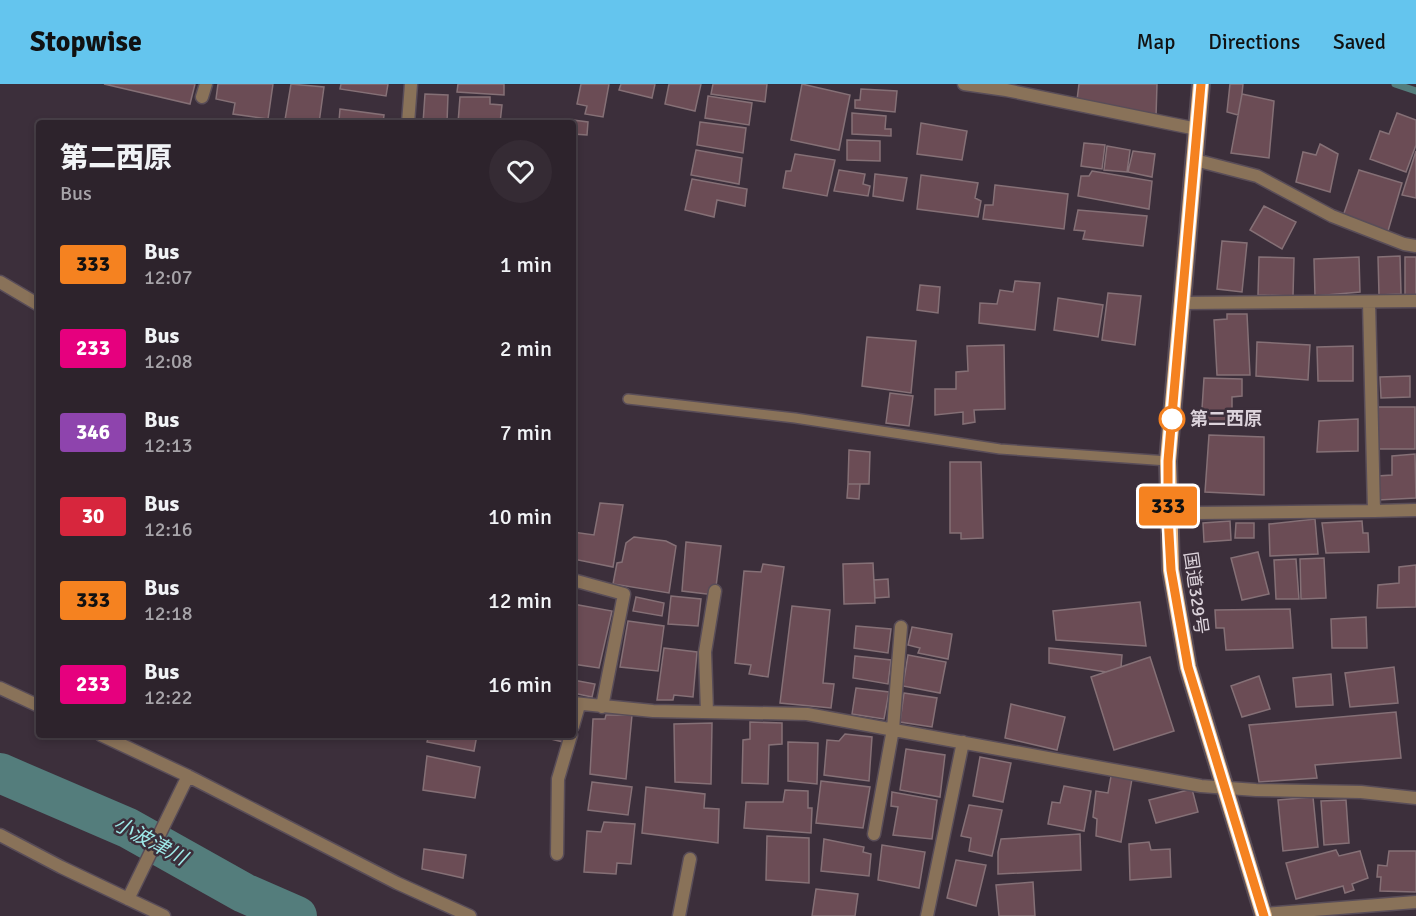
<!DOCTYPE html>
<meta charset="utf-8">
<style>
:root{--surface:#2d232c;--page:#352b34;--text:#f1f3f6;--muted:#a7a4a9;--line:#484048;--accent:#64c5ee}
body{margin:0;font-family:Signika,"Noto Sans JP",sans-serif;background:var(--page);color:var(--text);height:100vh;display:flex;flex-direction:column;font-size:22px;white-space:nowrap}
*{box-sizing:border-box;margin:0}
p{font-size:20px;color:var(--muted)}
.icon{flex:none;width:33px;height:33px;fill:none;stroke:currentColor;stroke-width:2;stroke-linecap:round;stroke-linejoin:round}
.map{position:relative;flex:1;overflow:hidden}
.panel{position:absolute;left:36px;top:36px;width:540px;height:618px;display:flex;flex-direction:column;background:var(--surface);border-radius:6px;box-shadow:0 3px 9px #0003,0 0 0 2px var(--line)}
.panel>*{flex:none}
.badge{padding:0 12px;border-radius:4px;font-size:21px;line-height:39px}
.map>.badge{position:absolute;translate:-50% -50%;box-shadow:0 0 0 3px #fff}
.round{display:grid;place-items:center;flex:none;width:63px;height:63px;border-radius:32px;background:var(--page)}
.overview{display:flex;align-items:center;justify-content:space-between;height:102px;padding:0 24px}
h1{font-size:28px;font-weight:800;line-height:45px}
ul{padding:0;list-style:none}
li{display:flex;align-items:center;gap:18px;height:84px;padding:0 24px}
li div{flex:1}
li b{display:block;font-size:22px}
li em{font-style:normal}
li .badge{min-width:66px;font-weight:700;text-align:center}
header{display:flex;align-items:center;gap:36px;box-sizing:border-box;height:84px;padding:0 30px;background:var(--accent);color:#111}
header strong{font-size:28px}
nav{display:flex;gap:33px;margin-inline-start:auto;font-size:21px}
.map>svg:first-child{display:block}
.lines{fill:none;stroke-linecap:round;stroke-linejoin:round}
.stream{stroke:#547d7c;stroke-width:7}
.river{stroke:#547d7c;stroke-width:40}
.building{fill:#6b4c55;stroke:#857076;stroke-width:1.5}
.service-casing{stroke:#594d58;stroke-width:12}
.minor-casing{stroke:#594d58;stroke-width:15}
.trunk-casing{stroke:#594d58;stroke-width:20}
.service{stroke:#897259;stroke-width:9}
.minor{stroke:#897259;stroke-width:12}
.trunk{stroke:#eabc88;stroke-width:16}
.line-casing{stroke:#fff;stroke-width:14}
.line{stroke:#f58220;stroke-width:9}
.stop-dot{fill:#fff;stroke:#f58220;stroke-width:3}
.labels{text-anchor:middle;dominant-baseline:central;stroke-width:5;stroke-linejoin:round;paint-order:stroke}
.stop-label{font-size:18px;font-weight:bold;fill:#dcd3db;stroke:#3c2f3b;text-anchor:start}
.street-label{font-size:18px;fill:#dcd3db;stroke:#3c2f3b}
.water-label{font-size:20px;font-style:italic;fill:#9eeae9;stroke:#3c2f3b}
</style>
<header>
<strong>Stopwise</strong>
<nav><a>Map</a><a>Directions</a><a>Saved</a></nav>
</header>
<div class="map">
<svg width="1416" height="832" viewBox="0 0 1416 832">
<rect width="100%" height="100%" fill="#3c2f3b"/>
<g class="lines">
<!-- stream -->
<path class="stream" d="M1395 0 1416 7"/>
<!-- river -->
<path class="river" d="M0 689 128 744 244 809 297 832"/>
</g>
<!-- building -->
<path class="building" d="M104 0H195L190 20Z
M218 0H273L268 35 233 30 235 19 216 15Z
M291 0 324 3 319 39H304L285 36Z
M341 0H388L386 12 340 5Z
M458 0H504V11L457 8Z
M581 0H609L603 33 585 30 587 22 577 20Z
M621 0H655L652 14 619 6Z
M669 0H701L695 27 665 20Z
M713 0H767L765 18 711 10Z
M802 0 850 11 839 66 791 56Z
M1079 0H1157L1156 33 1077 16Z
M1230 0H1243L1242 10 1238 31 1227 28Z
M861 5 897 7 895 28 855 24V16H860Z
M425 10 448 11 447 39H423Z
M1242 10 1274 17 1269 74 1231 69Z
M708 12 752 19 749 41 705 34Z
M460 13H490V20L502 21 500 39H458Z
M340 25 384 31 383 39H330V36L339 37Z
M852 29 886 32 885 45H891V52L852 50Z
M1397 29 1416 36V61L1406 88 1370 75 1380 47 1389 50Z
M573 36 588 38 587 51 573 50Z
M700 38 746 44 743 69 697 61Z
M921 39 967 47 962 76 917 70Z
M847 56 880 57V77L847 76Z
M1084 59 1105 61 1102 85 1081 82Z
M1320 60 1338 70 1330 108 1296 98 1303 68 1316 71Z
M1107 62 1130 66 1127 88 1104 86Z
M696 66 742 74 739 100 691 91Z
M1133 67 1155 70 1152 93 1128 88Z
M1416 67V114L1402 111Z
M795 70 835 76 827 112 783 104 786 87H791Z
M839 86 865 90 863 100 870 102 868 112 834 107Z
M1359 86 1402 99 1388 147 1342 135Z
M1092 87 1152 97 1149 125 1078 112 1081 92H1089Z
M875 90 907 94 903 117 873 112Z
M921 91 978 99 975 114 981 117 978 133 917 125Z
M692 95 747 105 745 122 717 116 714 133 685 126Z
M995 101 1068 110 1064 145 983 135 985 121H993Z
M1264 122 1296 138 1282 165 1250 146Z
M1078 126 1147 132 1143 162 1083 155 1085 147 1074 146Z
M1222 157 1247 159 1242 208 1217 205Z
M1400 172 1401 210 1379 211 1378 173Z
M1259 173 1294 174 1293 212 1258 211Z
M1359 173 1360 208 1315 212 1314 175Z
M1405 173H1416V211H1405Z
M1015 197 1040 199 1035 246 979 239 980 219 997 220 1000 206 1013 208Z
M920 201 940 203 938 229 917 226Z
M1108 209 1141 212 1135 261 1102 256Z
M1058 214 1103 221 1098 253 1054 246Z
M1227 230H1247L1250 291H1217L1214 236 1227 235Z
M867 253 916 257 911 309 862 302Z
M1257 258 1310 261 1308 296 1256 292Z
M1004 261 1005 325 974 326 975 338 963 340V328L935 331V305H956V288L968 287 967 262Z
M1353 262V297H1318L1317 263Z
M1410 292V313L1381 314 1380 293Z
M1204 294 1242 295V312L1232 313V343L1201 340Z
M890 309 913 312 909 342 886 339Z
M1378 323H1415V365H1377Z
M1358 335V367L1317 368 1319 337Z
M1209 351 1264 353V411L1205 408Z
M849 366 870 368 869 400H848Z
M1415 370 1416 414 1378 416 1377 392 1392 391V372Z
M950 378H981L983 454 961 455V449H950Z
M848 400H860L859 415 847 414Z
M600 419 623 421 613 483 573 475V448L594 451Z
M1315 435 1318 470 1270 472 1269 440Z
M1230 437 1231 456 1204 458 1203 439Z
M1362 437 1363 449H1368L1369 468 1326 469 1322 439Z
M1236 439H1254V454H1235Z
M634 453 666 457 676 462 669 509 613 500 617 479 622 478 626 459Z
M686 458 721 462 715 511 682 507Z
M1258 468 1269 510 1242 516 1231 474Z
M1324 474 1326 514 1301 515 1300 475Z
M1296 475 1299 515H1276L1274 476Z
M873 479 875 519 844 520 843 480Z
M763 480 784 483 768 593 749 590 751 581 735 579 744 487 761 488Z
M1416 481V523L1377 524 1378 501 1399 499V483Z
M888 495 889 513 875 514 874 496Z
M671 512 701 515 698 542 668 540Z
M636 513 664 519 662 532 633 527Z
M1140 518 1146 562 1056 556 1053 527Z
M573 520 612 527 599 584 573 580Z
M792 522 830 526 823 599 834 600 831 624 780 619Z
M1290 525 1293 564 1226 566 1224 544H1216L1215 526Z
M1366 533 1367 564H1332L1331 535Z
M628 537 664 542 658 587 620 583Z
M856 542 891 545 888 569 854 564Z
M912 543 952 550 948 575 918 569 920 564 908 561Z
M664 564 697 568 693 613 674 611 673 616H657Z
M1049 564 1122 571 1121 583 1106 588 1049 579Z
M908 571 946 578 940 609 903 602Z
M855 572 891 576 888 600 853 594Z
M1150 573 1174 647 1114 666 1091 593Z
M1394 583 1398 619 1350 623 1345 589Z
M1331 590 1333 621 1296 623 1293 594Z
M1259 592 1270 625 1242 633 1231 602Z
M573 596 595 600 592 613 573 609Z
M856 604 889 608 884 635 852 630Z
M904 609 937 614 932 643 900 638Z
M1011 620 1065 633 1057 666 1005 654Z
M1396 628 1401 674 1315 681 1317 694 1259 698 1249 641Z
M606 631H632L626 695 590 690 593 635H605Z
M750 638 782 639V660L769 661 768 700 742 699 743 656 750 655Z
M712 639 711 700 675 698 674 640Z
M845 650 872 653 869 697 824 691 827 656 839 657Z
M429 651H477L474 667 427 658Z
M535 651H564L563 658Z
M788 658 818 659 817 700 788 697Z
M906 665 945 671 940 713 900 706Z
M427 672 480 683 475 714 423 706Z
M980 673 1011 679 1003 718 973 712Z
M1111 692 1132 695 1121 758 1096 752 1097 735 1093 733 1096 707 1108 709Z
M821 697 870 703 863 744 816 739Z
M592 698 632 703 628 731 588 726Z
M1064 702 1091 707 1084 747 1048 740 1052 718 1060 719Z
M646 703 705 710 704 724 719 725 718 759 642 749Z
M1192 705 1198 728 1156 739 1149 716Z
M785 706 808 707V724H812L811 749 744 744 746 718H783Z
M892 708 937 716 932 755 893 751 898 723 891 722Z
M1313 713 1318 763 1283 767 1278 716Z
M1346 716 1349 759 1324 761 1321 717Z
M969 721 1002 726 992 772 969 767 971 754 961 752Z
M604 738 635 740 631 780 617 779 616 790 584 788 587 747 601 748Z
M1080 750 1081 786 998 790V768L1001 755Z
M767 752 809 754V799L766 796Z
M824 755 864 763 863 768 871 770 869 792 821 787Z
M1149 758 1151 766 1170 765 1171 793 1130 796 1129 760Z
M882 761 925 768 919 804 878 796Z
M424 765 466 771 463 794 422 785Z
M1336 766 1339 772 1360 767 1368 794 1352 800 1354 806 1345 809 1343 802 1296 815 1286 779Z
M1389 767H1416V808L1380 807 1381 793H1377L1378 781 1387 782Z
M956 776 986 781 976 822 947 814Z
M1033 798 1035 832H999L996 801Z
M816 805 858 810 855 832H812Z"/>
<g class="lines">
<!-- service casing -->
<g class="service-casing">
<path id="service" d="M628 315 795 334 1000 365 1168 377"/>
</g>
<!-- minor casing -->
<g class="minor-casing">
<path id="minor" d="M964 0 1006 6 1197 45
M202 13 206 0
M408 39 411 0
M1195 76 1257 92 1332 132 1404 160 1416 162
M0 198 39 221
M1369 218 1374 427 1416 426
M1182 219 1416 217
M1169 432 1196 429 1374 427
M573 496 624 510 602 623
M0 604 39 622
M573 619 653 627 807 630 1201 702 1256 706 1361 708 1416 714
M707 628 705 568 715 507
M573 642 579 621
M101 651 188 692 397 799 470 832
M874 750 893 645 901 543
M0 751 61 783 164 832
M557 770 558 695 571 651
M128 815 188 692
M1263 830 1416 818
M679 832 690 775
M927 832 963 658"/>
</g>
<!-- trunk casing -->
<g class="trunk-casing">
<path id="trunk" d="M1201 0 1168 377 1171 486 1188 583 1264 832"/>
</g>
<!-- service -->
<use href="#service" class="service"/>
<!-- minor -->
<use href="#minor" class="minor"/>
<!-- trunk -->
<use href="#trunk" class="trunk"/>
</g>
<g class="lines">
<!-- line casing -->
<g class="line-casing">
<path id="line" d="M1201 0 1168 377V432L1171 486 1188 583 1264 832"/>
</g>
<!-- line -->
<use href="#line" class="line"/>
</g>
<!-- markers -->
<circle class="stop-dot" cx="1172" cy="335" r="12"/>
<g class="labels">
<!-- stop labels -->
<g class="stop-label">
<text x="1190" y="335">第二西原</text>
</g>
<!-- street labels -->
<g class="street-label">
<text transform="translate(1196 509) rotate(82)">国道329号</text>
</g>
<!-- water labels -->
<g class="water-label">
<text transform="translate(150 757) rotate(28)">小波津川</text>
</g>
</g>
</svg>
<b class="badge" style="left:1168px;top:422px;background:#f58220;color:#111">333</b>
<section class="panel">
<div class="overview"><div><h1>第二西原</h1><p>Bus</p></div><a class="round"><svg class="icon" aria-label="heart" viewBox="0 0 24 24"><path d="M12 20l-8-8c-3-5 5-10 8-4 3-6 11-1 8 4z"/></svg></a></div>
<ul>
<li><span class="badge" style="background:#f58220;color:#111">333</span><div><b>Bus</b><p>12:07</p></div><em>1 min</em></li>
<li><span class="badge" style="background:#e6007e;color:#fff">233</span><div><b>Bus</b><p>12:08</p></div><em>2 min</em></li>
<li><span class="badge" style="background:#8e44ad;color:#fff">346</span><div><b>Bus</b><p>12:13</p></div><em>7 min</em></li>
<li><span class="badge" style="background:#d7263d;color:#fff">30</span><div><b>Bus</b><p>12:16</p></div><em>10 min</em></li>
<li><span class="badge" style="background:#f58220;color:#111">333</span><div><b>Bus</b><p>12:18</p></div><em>12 min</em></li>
<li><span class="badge" style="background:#e6007e;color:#fff">233</span><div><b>Bus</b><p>12:22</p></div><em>16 min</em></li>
</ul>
</section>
</div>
